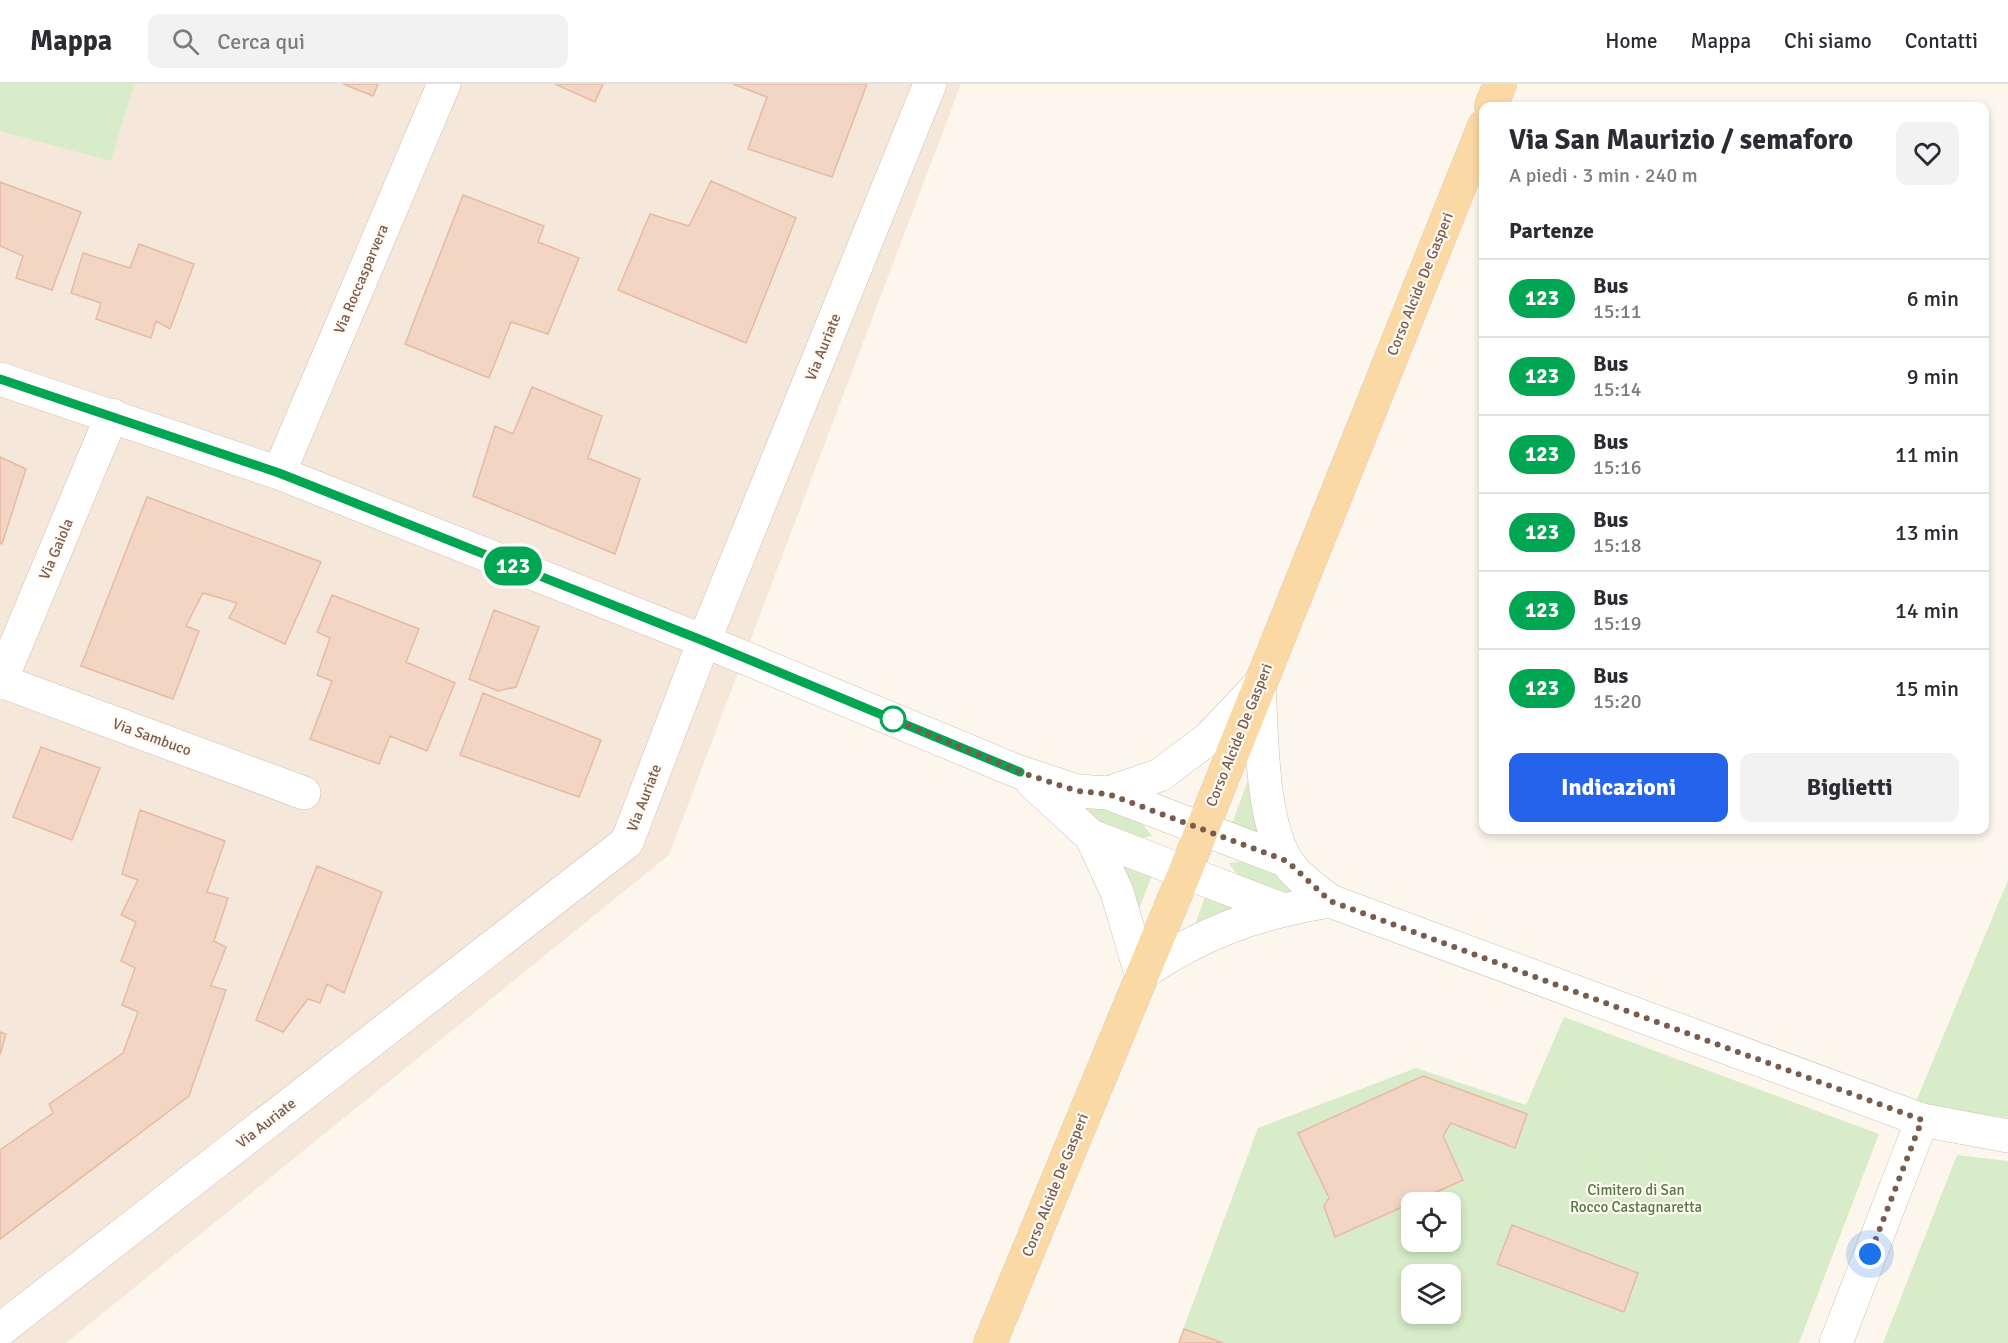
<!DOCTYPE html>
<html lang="it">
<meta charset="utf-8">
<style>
:root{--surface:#fff;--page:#f2f2f3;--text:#2b2b33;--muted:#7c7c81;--line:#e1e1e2;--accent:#2563eb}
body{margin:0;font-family:Signika,sans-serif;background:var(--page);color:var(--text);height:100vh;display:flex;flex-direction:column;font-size:22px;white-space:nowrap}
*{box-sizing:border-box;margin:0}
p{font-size:20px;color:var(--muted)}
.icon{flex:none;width:33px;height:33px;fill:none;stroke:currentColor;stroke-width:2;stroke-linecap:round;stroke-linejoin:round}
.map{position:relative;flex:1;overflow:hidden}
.side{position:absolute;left:1479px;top:18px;width:510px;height:732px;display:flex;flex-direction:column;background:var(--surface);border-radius:12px;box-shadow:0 3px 9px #0003}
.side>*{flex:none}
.badge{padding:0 12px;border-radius:20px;font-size:21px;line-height:39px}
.buttons{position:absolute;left:1401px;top:1108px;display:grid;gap:12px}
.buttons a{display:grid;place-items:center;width:60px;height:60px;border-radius:12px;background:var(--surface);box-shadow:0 3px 9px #0003;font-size:30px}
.you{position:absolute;width:30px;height:30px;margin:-15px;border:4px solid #fff;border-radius:50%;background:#1a73e8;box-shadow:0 0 0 9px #1a73e833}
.map>.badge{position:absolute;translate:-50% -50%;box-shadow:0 0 0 3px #fff}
h2{padding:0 30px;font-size:22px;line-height:54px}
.round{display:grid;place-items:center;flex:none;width:63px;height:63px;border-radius:12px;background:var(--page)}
.headline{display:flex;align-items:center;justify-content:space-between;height:102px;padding:0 30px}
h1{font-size:28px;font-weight:700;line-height:45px}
.primary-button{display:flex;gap:12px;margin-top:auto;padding:12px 30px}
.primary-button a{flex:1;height:69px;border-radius:12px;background:var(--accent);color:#fff;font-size:24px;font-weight:700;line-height:69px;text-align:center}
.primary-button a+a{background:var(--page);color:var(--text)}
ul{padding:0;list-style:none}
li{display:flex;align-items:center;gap:18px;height:78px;padding:0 30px;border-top:2px solid var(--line)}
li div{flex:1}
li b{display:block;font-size:22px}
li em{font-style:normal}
li .badge{min-width:66px;font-weight:700;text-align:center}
header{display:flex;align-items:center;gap:36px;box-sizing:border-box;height:84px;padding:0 30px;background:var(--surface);border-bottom:2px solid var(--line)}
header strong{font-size:28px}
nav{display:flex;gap:33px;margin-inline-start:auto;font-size:21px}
.search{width:420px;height:54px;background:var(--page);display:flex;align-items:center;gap:15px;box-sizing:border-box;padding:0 21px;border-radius:12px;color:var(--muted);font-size:22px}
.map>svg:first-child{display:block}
.residential{fill:#f5e8da}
.green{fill:#d8ecc9;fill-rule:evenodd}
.building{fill:#f3d5c3;stroke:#e6bba3;stroke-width:1.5}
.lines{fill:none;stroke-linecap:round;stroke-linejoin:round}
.minor-casing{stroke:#d1beb0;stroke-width:34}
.major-casing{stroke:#dad1cd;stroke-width:34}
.minor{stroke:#fff;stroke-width:33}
.major{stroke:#fbd9a5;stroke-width:33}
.line-casing{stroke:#fff;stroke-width:14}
.line{stroke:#00a651;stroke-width:9}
.walk{stroke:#7a5c4d;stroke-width:6;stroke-dasharray:0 10.8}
.stop-dot{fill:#fff;stroke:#00a651;stroke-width:3}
.labels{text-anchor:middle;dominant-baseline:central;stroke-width:4.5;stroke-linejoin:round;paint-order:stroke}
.street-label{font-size:15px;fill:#7a5c4d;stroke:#fffaf3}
.park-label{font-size:15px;fill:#537a41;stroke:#fffaf3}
</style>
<header>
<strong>Mappa</strong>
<div class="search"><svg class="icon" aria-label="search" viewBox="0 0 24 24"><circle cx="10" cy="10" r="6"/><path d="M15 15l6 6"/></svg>Cerca qui</div>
<nav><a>Home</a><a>Mappa</a><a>Chi siamo</a><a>Contatti</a></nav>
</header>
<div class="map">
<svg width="2008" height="1259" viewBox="0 0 2008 1259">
<rect width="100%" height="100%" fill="#fdf6ec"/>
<!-- residential -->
<path class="residential" d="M0 0H961L669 771 66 1259H0Z"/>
<!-- green -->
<path class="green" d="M0 0H134L111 77 0 47Z
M1249 693 1269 759 1229 748Z
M1108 721 1137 733 1152 752 1135 755 1094 741 1080 722Z
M1117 772 1154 786 1136 833Z
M1248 777 1286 789 1304 809C1266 810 1251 813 1229 779Z
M2008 796V1034L1915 1020Z
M1206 809 1242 823 1194 844Z
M1564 933 1879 1050 1799 1259H1178L1258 1044 1416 984 1526 1021ZM1412 1119H1450V1158H1412ZM1412 1191H1450V1230H1412Z
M1957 1071 2008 1077V1259H1883Z"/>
<!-- building -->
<path class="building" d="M343 0H378L373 12Z
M555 0H603L595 18Z
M733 0H867L832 93 748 65 767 13Z
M711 97 796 134 746 259 618 206 650 130 689 142Z
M0 98 81 128 52 206 16 194 23 172 0 162Z
M463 111 544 142 538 158 579 174 548 250 511 238 489 294 405 260Z
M139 160 194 180 170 245 156 237 151 254 96 235 101 219 71 209 83 169 130 184Z
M532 303 602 332 588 374 640 395 615 470 473 412 495 342 513 350Z
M0 373 26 385 2 460 0 459Z
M147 413 321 478 285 560 229 534 237 519 203 509 186 542 199 547 173 615 81 582Z
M332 511 419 545 406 578 455 599 427 667 390 652 379 680 310 655 332 597 317 591 330 554 317 548Z
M494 526 539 543 516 603 498 607 469 595Z
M483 609 601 656 579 713 460 671Z
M41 663 100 684 72 756 13 733Z
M140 726 225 757 207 808 228 814 214 857 226 863 211 902 226 906 189 1012 0 1155V1066L53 1029 49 1020 123 969 138 928 122 921 135 884 121 877 136 838 121 831 138 796 122 790Z
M317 782 382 808 344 909 327 900 320 919 308 915 283 948 256 936Z
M0 948 6 950 0 971Z
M1423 992 1527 1030 1515 1064 1451 1039 1443 1052 1463 1096 1335 1153 1324 1122 1329 1114 1298 1049Z
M1512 1141 1638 1189 1624 1228 1497 1180Z
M1184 1245 1223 1259H1179Z"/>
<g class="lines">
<!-- minor casing -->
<g class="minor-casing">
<path id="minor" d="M0 295 279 389 704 557 1019 688 1077 707 1108 709 1160 691 1209 654 1259 601
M279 389 444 0
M1 597 304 709
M0 599 112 331
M1259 601C1262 651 1261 733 1286 776 1296 793 1316 805 1330 817L1922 1036 2008 1052
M1032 698 1091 752 1117 808 1141 890C1203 848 1256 829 1330 817
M1108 709 1287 777
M1091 752 1281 825
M0 1246 627 758 704 557 930 0
M1836 1259 1922 1036"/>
</g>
<!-- major casing -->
<g class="major-casing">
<path id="major" d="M1491 22 1500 0
M990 1259 1185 788 1484 42"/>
</g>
<!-- minor -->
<use href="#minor" class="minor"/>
<!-- major -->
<use href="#major" class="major"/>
</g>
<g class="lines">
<!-- line casing -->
<g class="line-casing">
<path id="line" d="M0 295 279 389 704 557 1020 688"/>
</g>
<!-- line -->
<use href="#line" class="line"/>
<!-- walk -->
<path class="walk" d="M893 635 886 632 1020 688 1077 707 1108 710 1287 777 1330 817 1922 1036 1870 1170"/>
</g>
<!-- markers -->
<circle class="stop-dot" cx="893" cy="635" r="12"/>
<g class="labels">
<!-- street labels -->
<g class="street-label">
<text transform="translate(361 195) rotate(-67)">Via Roccasparvera</text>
<text transform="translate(1420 200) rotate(-68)">Corso Alcide De Gasperi</text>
<text transform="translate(823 263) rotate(-68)">Via Auriate</text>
<text transform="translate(56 465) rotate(-67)">Via Gaiola</text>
<text transform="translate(1239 651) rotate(-68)">Corso Alcide De Gasperi</text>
<text transform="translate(152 653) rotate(20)">Via Sambuco</text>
<text transform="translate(644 714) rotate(-69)">Via Auriate</text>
<text transform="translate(266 1039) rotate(-38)">Via Auriate</text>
<text transform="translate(1055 1101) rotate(-68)">Corso Alcide De Gasperi</text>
</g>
<!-- park labels -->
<g class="park-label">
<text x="1636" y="1106">Cimitero di San<tspan x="1636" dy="17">Rocco Castagnaretta</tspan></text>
</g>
</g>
</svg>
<div class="buttons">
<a><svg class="icon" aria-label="locate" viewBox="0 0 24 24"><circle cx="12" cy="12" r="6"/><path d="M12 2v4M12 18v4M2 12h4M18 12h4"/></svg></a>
<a><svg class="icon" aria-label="layers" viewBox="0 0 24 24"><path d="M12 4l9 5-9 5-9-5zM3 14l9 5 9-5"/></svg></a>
</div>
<div class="you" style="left:1870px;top:1170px"></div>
<b class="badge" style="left:513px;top:482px;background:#00a651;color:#fff">123</b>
<section class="side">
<div class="headline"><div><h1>Via San Maurizio / semaforo</h1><p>A piedi · 3 min · 240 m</p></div><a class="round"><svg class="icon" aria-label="heart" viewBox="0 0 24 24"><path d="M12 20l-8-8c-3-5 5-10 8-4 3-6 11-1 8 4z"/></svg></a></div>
<h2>Partenze</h2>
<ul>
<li><span class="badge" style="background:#00a651;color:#fff">123</span><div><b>Bus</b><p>15:11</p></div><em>6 min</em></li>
<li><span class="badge" style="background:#00a651;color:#fff">123</span><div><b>Bus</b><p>15:14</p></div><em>9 min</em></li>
<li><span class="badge" style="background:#00a651;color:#fff">123</span><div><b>Bus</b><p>15:16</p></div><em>11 min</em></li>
<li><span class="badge" style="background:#00a651;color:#fff">123</span><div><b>Bus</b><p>15:18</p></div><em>13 min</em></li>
<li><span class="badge" style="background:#00a651;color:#fff">123</span><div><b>Bus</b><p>15:19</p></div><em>14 min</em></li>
<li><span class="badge" style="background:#00a651;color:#fff">123</span><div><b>Bus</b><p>15:20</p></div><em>15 min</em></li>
</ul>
<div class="primary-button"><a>Indicazioni</a><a>Biglietti</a></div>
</section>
</div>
